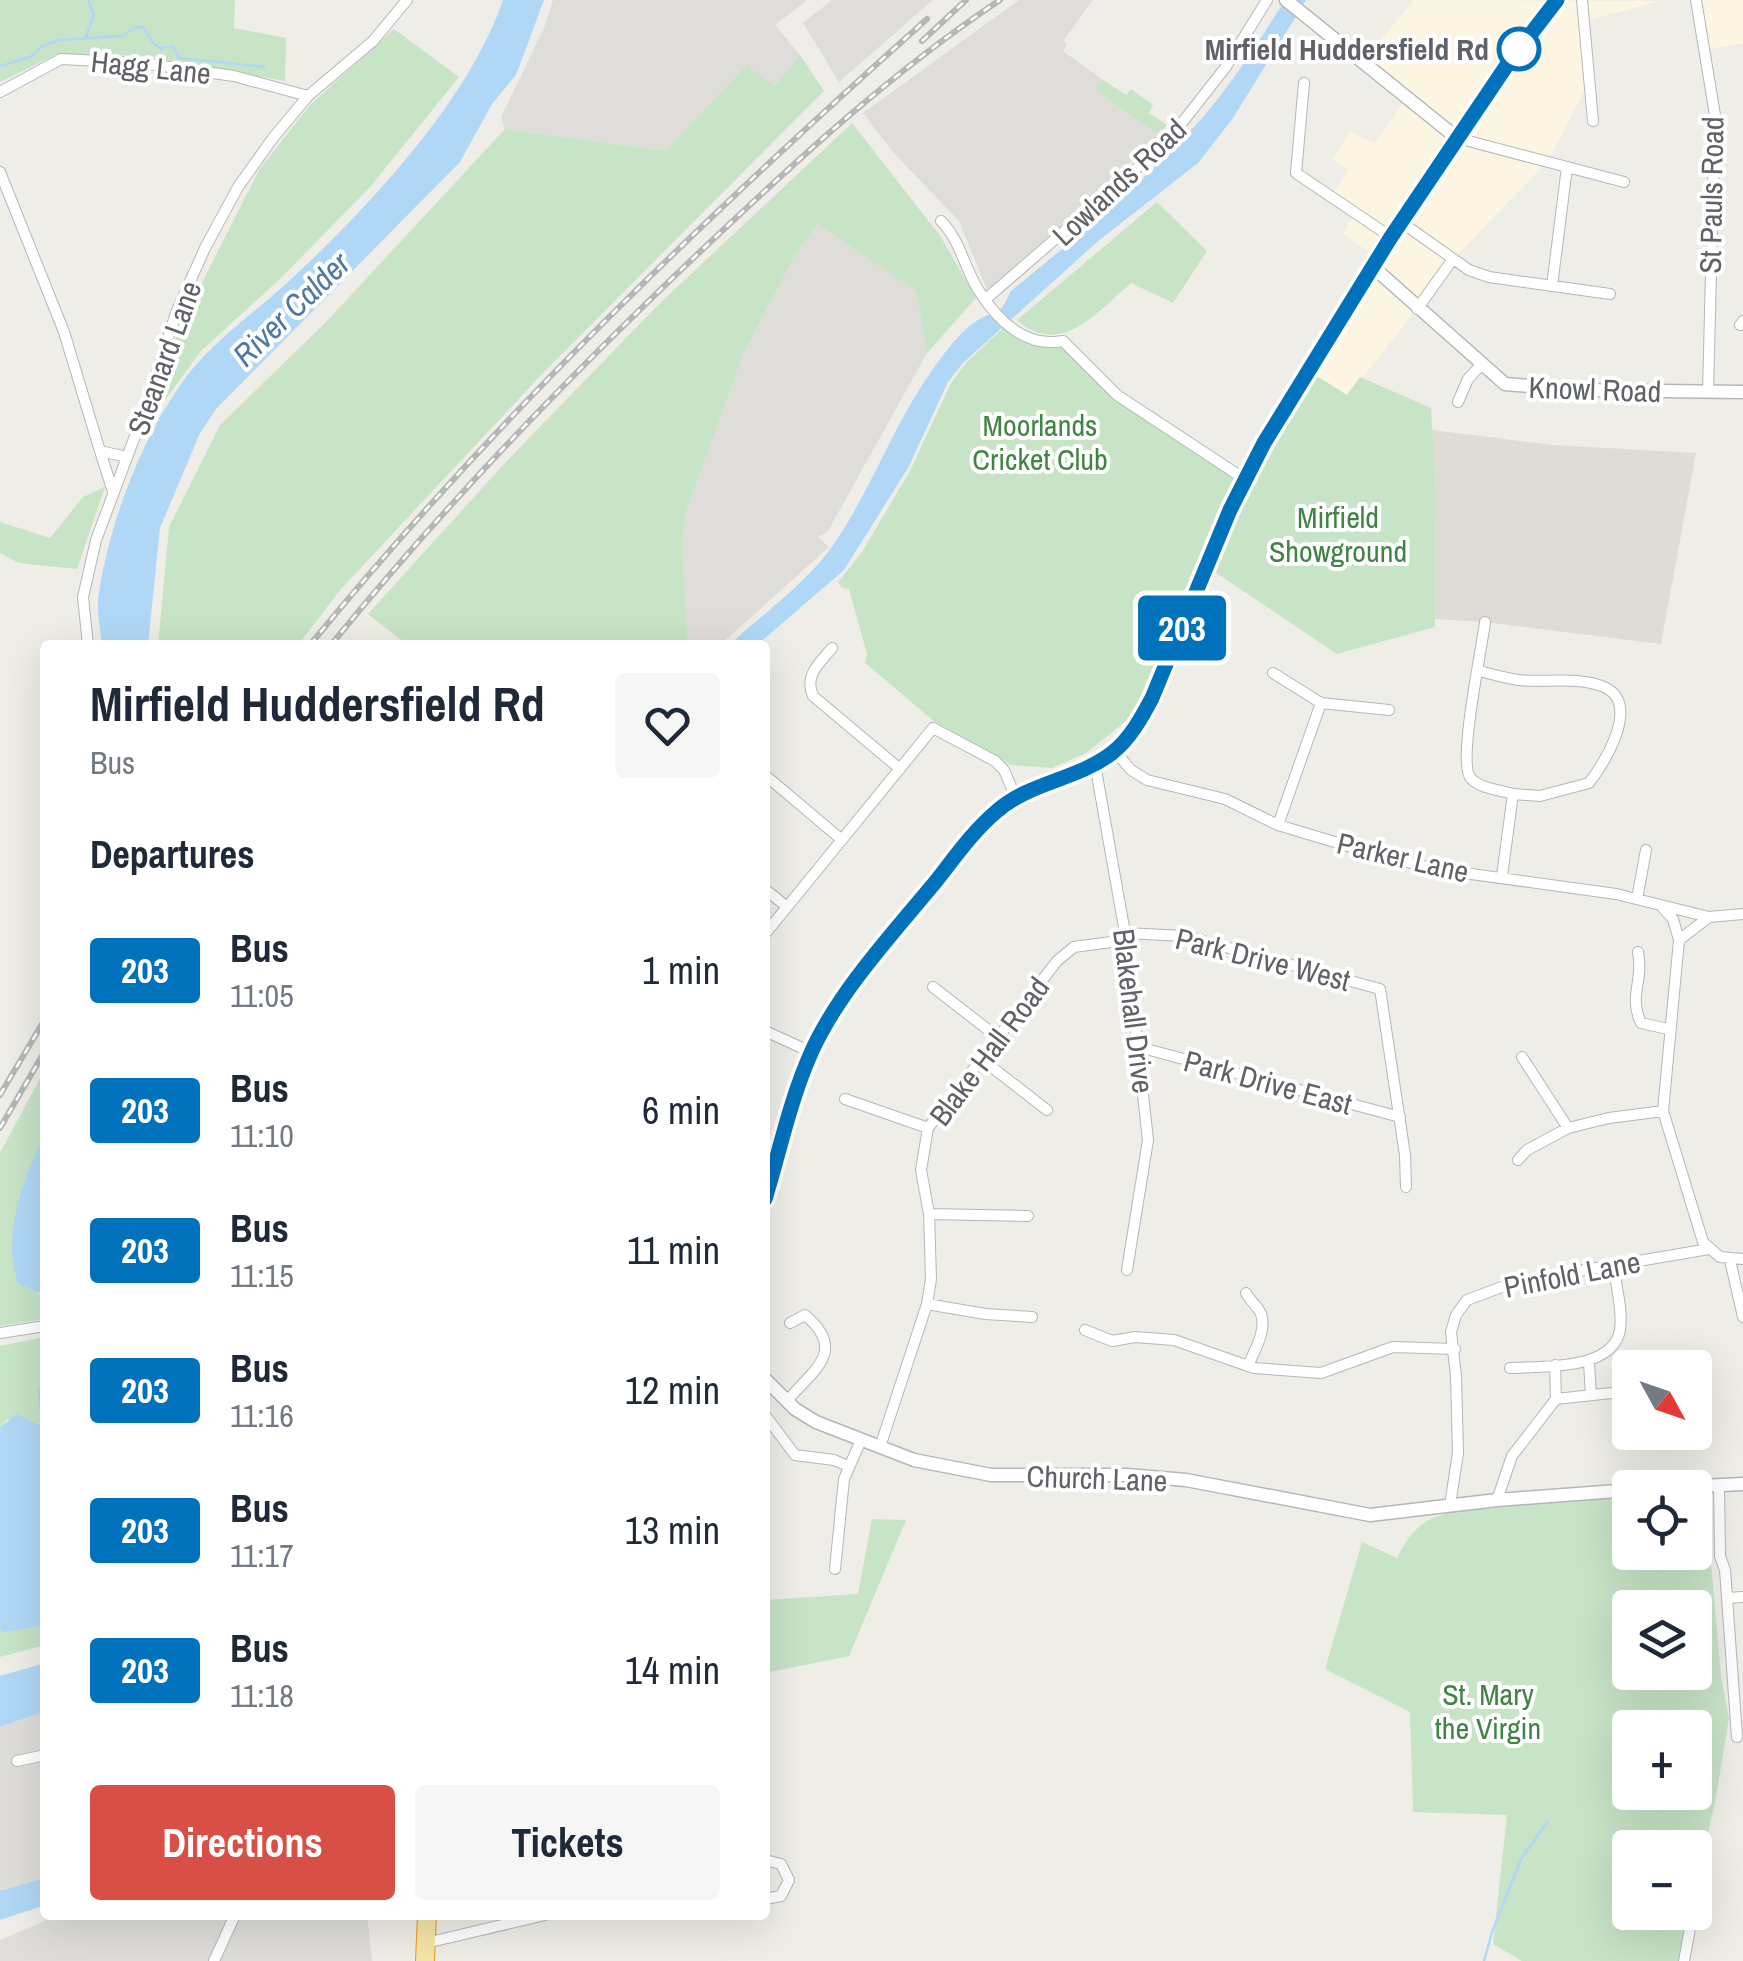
<!DOCTYPE html>
<meta charset="utf-8">
<style>
:root{--surface:#fff;--page:#f6f6f7;--text:#1f2937;--muted:#747a83;--accent:#d85045}
body{margin:0;font-family:"Archivo Narrow",sans-serif;background:var(--page);color:var(--text);height:100vh;display:flex;flex-direction:column;font-size:38px;white-space:nowrap}
*{box-sizing:border-box;margin:0}
p{font-size:32px;color:var(--muted)}
.icon{flex:none;width:55px;height:55px;fill:none;stroke:currentColor;stroke-width:2;stroke-linecap:round;stroke-linejoin:round}
.map{position:relative;flex:1;overflow:hidden}
.side{position:absolute;left:40px;top:640px;width:730px;height:1280px;display:flex;flex-direction:column;background:var(--surface);border-radius:10px;box-shadow:0 10px 40px #0002}
.side>*{flex:none}
.badge{padding:0 20px;border-radius:8px;font-size:35px;line-height:65px}
.needle{width:65px;rotate:130deg}
.fabs{position:absolute;left:1612px;top:1350px;display:grid;gap:20px}
.fabs a{display:grid;place-items:center;width:100px;height:100px;border-radius:10px;background:var(--surface);box-shadow:0 10px 40px #0002;font-size:50px}
.map>.badge{position:absolute;translate:-50% -50%;box-shadow:0 0 0 5px #fff}
h2{padding:0 50px;font-size:38px;line-height:90px}
.round{display:grid;place-items:center;flex:none;width:105px;height:105px;border-radius:10px;background:var(--page)}
.headline{display:flex;align-items:center;justify-content:space-between;height:170px;padding:0 50px}
h1{font-size:48px;font-weight:700;line-height:75px}
.cta{display:flex;gap:20px;margin-top:auto;padding:20px 50px}
.cta a{flex:1;height:115px;border-radius:10px;background:var(--accent);color:#fff;font-size:40px;font-weight:700;line-height:115px;text-align:center}
.cta a+a{background:var(--page);color:var(--text)}
ul{padding:0;list-style:none}
li{display:flex;align-items:center;gap:30px;height:140px;padding:0 50px}
li div{flex:1}
li b{display:block;font-size:38px}
li em{font-style:normal}
li .badge{min-width:110px;font-weight:700;text-align:center}
.map>svg:first-child{display:block}
.commercial{fill:#fbf5e1}
.industrial{fill:#deddd9}
.education{fill:#dfdcd6}
.green{fill:#c7e4c7;fill-rule:evenodd}
.water{fill:#b0d8f6}
.lines{fill:none;stroke-linecap:round;stroke-linejoin:round}
.stream{stroke:#b0d8f6;stroke-width:2.5}
.minor-casing{stroke:#b4b7ba;stroke-width:12}
.tertiary-casing{stroke:#b4b7ba;stroke-width:15}
.trunk-casing{stroke:#dea018;stroke-width:20}
.minor{stroke:#fff;stroke-width:10}
.tertiary{stroke:#fff;stroke-width:12}
.trunk{stroke:#f4e4a8;stroke-width:18}
.rail-casing{stroke:#b5b6b6;stroke-width:6}
.rail{stroke:#fff;stroke-width:2.5;stroke-dasharray:8;stroke-linecap:butt}
.line-casing{stroke:#fff;stroke-width:22}
.line{stroke:#0072bc;stroke-width:15}
.stop-dot{fill:#fff;stroke:#0072bc;stroke-width:5}
.labels{text-anchor:middle;dominant-baseline:central;stroke-width:8;stroke-linejoin:round;paint-order:stroke}
.stop-label{font-size:30px;font-weight:bold;fill:#5f6266;stroke:#fff;text-anchor:end}
.street-label{font-size:30px;fill:#5f6266;stroke:#fff}
.park-label{font-size:30px;fill:#408443;stroke:#fff}
.water-label{font-size:32px;font-style:italic;fill:#4d79a7;stroke:#fff}
</style>
<div class="map">
<svg width="1743" height="1961" viewBox="0 0 1743 1961">
<rect width="100%" height="100%" fill="#efede7"/>
<!-- commercial -->
<path class="commercial" d="M1414 0 1660 1 1587 21 1591 78 1548 161 1453 259 1417 309 1348 396 1309 371 1372 254 1342 233 1355 215 1330 198 1348 170 1333 160 1350 132 1375 143 1406 98 1361 63Z
M1697 0H1743V43L1710 49Z"/>
<!-- industrial -->
<path class="industrial" d="M553 0H805L806 1 775 25 800 55 774 86 747 66 666 151 505 129 501 117 544 28Z
M832 0H933L839 82 803 23Z
M1019 0H1093L1063 41 1067 44 1063 51 1103 80 1095 90 1159 135 1085 206 987 290 959 221 892 151 863 113Z
M819 223 916 291 927 353 828 531 818 537 829 547 720 645H688L682 547 686 512 743 355 795 255Z
M45 1711V1879L0 1891V1727Z
M59 1915H282L284 1920 301 1915H367L372 1961H0V1940Z"/>
<!-- education -->
<path class="education" d="M1432 430 1553 445 1696 453 1661 644 1485 622 1435 619 1436 494Z"/>
<!-- green -->
<path class="green" d="M0 0H235L234 28 286 38 285 81 144 56 57 54 0 82Z
M394 29 459 77 370 187 280 279 201 351 149 422 178 330 259 170 310 105Z
M800 55 824 91 543 373 341 589 298 645H158L169 527 220 425 327 321 505 129 666 151 747 65 774 86Z
M1103 80 1126 95 1131 89 1153 105 1149 113 1167 125 1159 135 1095 90Z
M852 123 941 237 976 298 927 353 916 291 818 224 795 255 743 355 686 512 682 547 688 645H407L368 614 504 464 659 304Z
M1157 202 1207 251 1173 303 1131 283C1098 311 1061 359 1017 320Z
M1003 328C1021 339 1041 351 1062 344L1098 380 1240 481 1143 694 1126 721 1086 753 1052 768 1011 765 935 722 865 663 867 654 849 589 842 588 838 582 862 552 910 471 951 383 967 362Z
M1309 371 1347 395 1360 377 1431 408 1436 494 1435 627 1337 654 1212 570 1251 483Z
M105 487 77 569 19 563 0 553V522L50 538 83 497Z
M45 1069V1133L33 1159 39 1295H45V1319L0 1326V1153Z
M45 1337V1375L37 1392 41 1428 7 1419 0 1427V1346Z
M1695 1493H1705L1721 1676 1729 1718 1716 1797 1695 1891V1848H1630V1912L1691 1913 1682 1961H1522L1493 1944 1507 1815 1413 1812 1410 1712 1325 1669 1362 1542 1397 1558C1419 1514 1437 1515 1483 1507L1489 1509 1495 1504 1630 1497V1552H1695ZM1630 1608H1695V1672H1630ZM1630 1728H1695V1792H1630Z
M872 1519 906 1520 849 1656 765 1673V1600L858 1594Z
M45 1625V1645L0 1657V1630Z"/>
<!-- water -->
<path class="water" d="M503 0H544L516 75 492 104 460 162 216 409 200 433 160 528 148 645H102C100 628 96 608 99 592 110 523 139 445 179 387 207 345 251 316 288 282 367 209 468 102 503 0Z
M1285 0H1306L1233 118 1198 163 1097 242 963 363 948 382 908 468 844 570 757 645H729C764 613 807 583 834 544 874 485 897 415 941 358 950 346 964 328 978 320 998 308 998 320 1010 292 1073 240 1139 187 1195 126 1229 89 1258 43 1285 0Z
M45 1133V1295L18 1283C1 1235 24 1177 45 1133Z
M45 1375V1625L4 1632 0 1630V1427L17 1414 41 1426 37 1392Z
M45 1663V1711L0 1727V1676Z
M45 1878V1905L0 1920V1891Z"/>
<g class="lines">
<!-- stream -->
<path class="stream" d="M85 39 94 15 88 0
M0 66 30 57 41 47 58 40 122 36 137 27 144 28 153 43 160 48 173 46 179 58 265 67
M1484 1961 1492 1932 1521 1859 1548 1821"/>
<!-- minor casing -->
<g class="minor-casing">
<path id="minor" d="M1582 0 1593 121
M1696 0 1715 115 1708 392
M1304 83 1296 173 1391 237
M0 92 61 59 141 63 234 76 308 96
M1457 138 1624 182
M0 172 64 332 100 451 127 457
M941 221C961 241 964 268 979 291 998 321 1026 348 1063 341L1117 395 1246 480
M1401 222 1469 270 1489 277 1610 294
M1552 286 1567 167
M986 299 1167 142 1225 68 1267 0
M1417 309 1453 259
M1740 325 1743 321
M1458 402 1468 379 1481 365
M100 451 113 492
M1485 622C1482 648 1458 760 1470 777 1477 788 1500 790 1513 794L1502 876
M88 645 83 597 96 540 144 412 176 313 205 248 238 187 273 138 308 96 373 41 407 0
M832 648C819 664 804 675 813 696L900 769
M1479 671C1492 674 1505 678 1518 680 1545 683 1578 676 1604 687 1642 703 1604 764 1589 783L1540 796 1513 794
M1273 673 1321 703 1278 825
M1321 703 1389 710
M1115 751 1131 770 1147 780 1225 799 1278 825 1371 853 1435 869 1616 894 1709 917
M1095 764 1125 933 1148 1140 1127 1270
M765 775 842 840
M765 889 787 907
M1637 899 1646 850
M1662 907 1673 919 1679 940
M1743 914 1709 917 1679 940 1663 1111 1703 1242 1720 1257 1743 1259
M1125 933 1185 936 1380 989 1405 1155 1406 1187
M765 934 933 728 995 761 1004 770 1016 798
M1638 952C1644 982 1628 995 1641 1023L1668 1029
M933 987 996 1036
M765 1031 811 1052
M1135 1046 1400 1117
M1522 1057 1568 1128 1609 1118 1663 1111
M980 1058 1047 1110
M845 1099 928 1128
M1518 1160 1527 1150 1568 1128
M929 1214 1028 1216
M1730 1260 1743 1317
M1246 1293C1250 1301 1258 1306 1261 1314 1267 1331 1254 1351 1248 1366
M927 1304 985 1314 1032 1317
M1085 1330 1112 1341 1135 1337 1174 1340 1254 1368 1321 1373 1393 1347 1455 1349
M0 1333 45 1326
M1589 1362 1591 1395
M1555 1365 1556 1399
M1510 1368C1541 1366 1613 1371 1620 1330 1623 1310 1616 1287 1614 1268
M787 1401C813 1370 848 1351 805 1315L790 1323
M765 1415 795 1455 834 1460 848 1466
M880 1447 927 1304 931 1279 929 1214 921 1170 928 1128 1057 961 1074 947 1126 940
M1719 1485 1720 1556 1725 1570 1737 1737
M1497 1500 1512 1456 1556 1399 1630 1391
M1450 1505 1458 1453 1456 1376 1451 1332 1456 1315 1467 1300 1515 1282 1709 1249
M835 1569 844 1479 861 1440
M1727 1598 1743 1597
M17 1761 45 1755
M765 1860 781 1864 789 1880 781 1896 765 1899
M1695 1901 1703 1858
M426 1943 545 1915
M214 1961 235 1915
M1684 1961 1693 1912"/>
</g>
<!-- tertiary casing -->
<g class="tertiary-casing">
<path id="tertiary" d="M1286 0 1457 138
M1373 267 1505 384 1578 390 1743 392
M765 1379 795 1409 816 1422 914 1460 991 1475H1127L1186 1480 1370 1515 1497 1500 1630 1490
M1659 1488 1743 1484"/>
</g>
<!-- trunk casing -->
<g class="trunk-casing">
<path id="trunk" d="M765 1199C780 1150 790 1100 811 1053 840 990 893 933 937 880 956 857 974 830 997 811 1030 782 1077 779 1112 753 1130 739 1142 717 1153 698L1231 510 1264 443 1389 239 1507 65 1557 0
M425 1961 427 1915"/>
</g>
<!-- minor -->
<use href="#minor" class="minor"/>
<!-- tertiary -->
<use href="#tertiary" class="tertiary"/>
<!-- trunk -->
<use href="#trunk" class="trunk"/>
<!-- rail casing -->
<g class="rail-casing">
<path id="rail" d="M922 41 966 0
M310 645C495 418 709 214 927 19
M331 645C445 504 573 372 704 248 798 159 892 72 1000 0
M0 1095 45 1019
M0 1128 45 1051"/>
</g>
<!-- rail -->
<use href="#rail" class="rail"/>
</g>
<g class="lines">
<!-- line casing -->
<g class="line-casing">
<path id="line" d="M765 1199C780 1150 790 1100 811 1053 838 992 894 932 937 880 955 857 974 830 997 811 1030 782 1077 780 1112 753 1130 739 1142 717 1152 698L1230 510 1264 443 1391 237 1507 65 1557 0"/>
</g>
<!-- line -->
<use href="#line" class="line"/>
</g>
<!-- markers -->
<circle class="stop-dot" cx="1519" cy="49" r="20"/>
<g class="labels">
<!-- stop labels -->
<g class="stop-label">
<text x="1489" y="49">Mirfield Huddersfield Rd</text>
</g>
<!-- street labels -->
<g class="street-label">
<text transform="translate(151 67) rotate(6)">Hagg Lane</text>
<text transform="translate(1119 182) rotate(-43)">Lowlands Road</text>
<text transform="translate(1711 195) rotate(-89)">St Pauls Road</text>
<text transform="translate(164 358) rotate(-70)">Steanard Lane</text>
<text transform="translate(1595 389) rotate(2)">Knowl Road</text>
<text transform="translate(1403 857) rotate(13)">Parker Lane</text>
<text transform="translate(1263 959) rotate(14)">Park Drive West</text>
<text transform="translate(1134 1011) rotate(83)">Blakehall Drive</text>
<text transform="translate(989 1051) rotate(-53)">Blake Hall Road</text>
<text transform="translate(1268 1082) rotate(15)">Park Drive East</text>
<text transform="translate(1572 1274) rotate(-11)">Pinfold Lane</text>
<text transform="translate(1097 1478) rotate(2)">Church Lane</text>
</g>
<!-- park labels -->
<g class="park-label">
<text x="1040" y="425">Moorlands<tspan x="1040" dy="34">Cricket Club</tspan></text>
<text x="1338" y="517">Mirfield<tspan x="1338" dy="34">Showground</tspan></text>
<text x="1488" y="1694">St. Mary<tspan x="1488" dy="34">the Virgin</tspan></text>
</g>
<!-- water labels -->
<g class="water-label">
<text transform="translate(291 309) rotate(-44)">River Calder</text>
</g>
</g>
</svg>
<div class="fabs">
<a><svg class="needle" viewBox="-14 -14 28 28"><path d="M0-13l5 13h-10z" fill="#e53935"/><path d="M0 13l5-13h-10z" fill="#747a83"/></svg></a>
<a><svg class="icon" aria-label="locate" viewBox="0 0 24 24"><circle cx="12" cy="12" r="6"/><path d="M12 2v4M12 18v4M2 12h4M18 12h4"/></svg></a>
<a><svg class="icon" aria-label="layers" viewBox="0 0 24 24"><path d="M12 4l9 5-9 5-9-5zM3 14l9 5 9-5"/></svg></a>
<a>+</a>
<a>−</a>
</div>
<b class="badge" style="left:1182px;top:628px;background:#0072bc;color:#fff">203</b>
<section class="side">
<div class="headline"><div><h1>Mirfield Huddersfield Rd</h1><p>Bus</p></div><a class="round"><svg class="icon" aria-label="heart" viewBox="0 0 24 24"><path d="M12 20l-8-8c-3-5 5-10 8-4 3-6 11-1 8 4z"/></svg></a></div>
<h2>Departures</h2>
<ul>
<li><span class="badge" style="background:#0072bc;color:#fff">203</span><div><b>Bus</b><p>11:05</p></div><em>1 min</em></li>
<li><span class="badge" style="background:#0072bc;color:#fff">203</span><div><b>Bus</b><p>11:10</p></div><em>6 min</em></li>
<li><span class="badge" style="background:#0072bc;color:#fff">203</span><div><b>Bus</b><p>11:15</p></div><em>11 min</em></li>
<li><span class="badge" style="background:#0072bc;color:#fff">203</span><div><b>Bus</b><p>11:16</p></div><em>12 min</em></li>
<li><span class="badge" style="background:#0072bc;color:#fff">203</span><div><b>Bus</b><p>11:17</p></div><em>13 min</em></li>
<li><span class="badge" style="background:#0072bc;color:#fff">203</span><div><b>Bus</b><p>11:18</p></div><em>14 min</em></li>
</ul>
<div class="cta"><a>Directions</a><a>Tickets</a></div>
</section>
</div>
